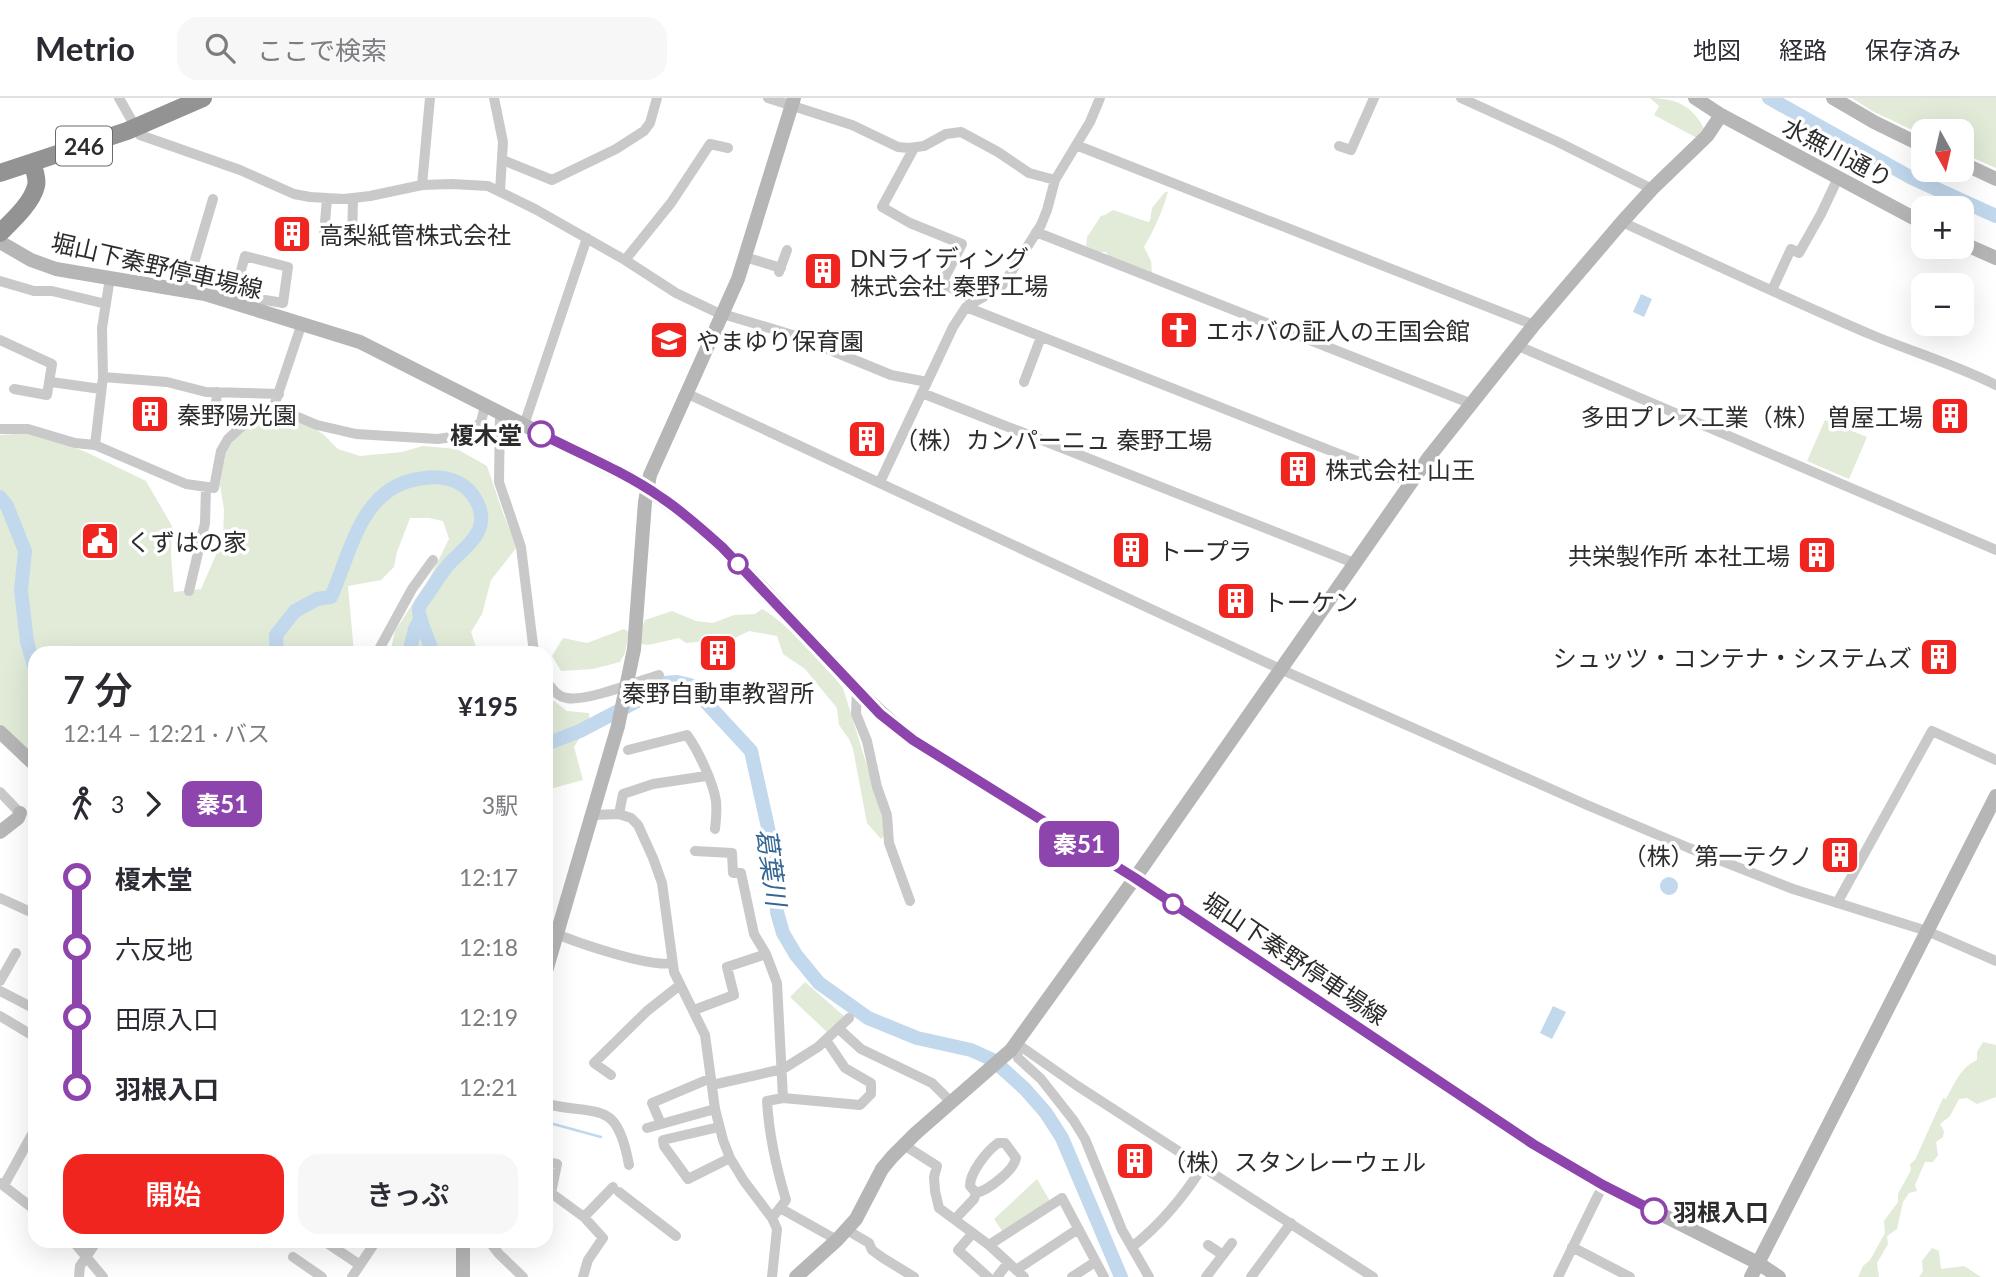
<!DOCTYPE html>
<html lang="ja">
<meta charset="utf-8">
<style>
:root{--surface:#fff;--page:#f7f7f7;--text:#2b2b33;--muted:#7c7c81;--line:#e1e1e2;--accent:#f12520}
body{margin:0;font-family:Lato,"Noto Sans JP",sans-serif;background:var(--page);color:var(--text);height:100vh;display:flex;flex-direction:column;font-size:26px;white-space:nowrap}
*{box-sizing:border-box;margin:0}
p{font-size:23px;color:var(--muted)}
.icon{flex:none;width:38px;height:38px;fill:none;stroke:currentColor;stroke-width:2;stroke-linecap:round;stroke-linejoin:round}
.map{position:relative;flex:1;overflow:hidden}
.side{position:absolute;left:28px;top:548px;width:525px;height:602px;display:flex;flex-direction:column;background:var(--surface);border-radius:21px;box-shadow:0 7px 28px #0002}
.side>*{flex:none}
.badge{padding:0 14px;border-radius:10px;font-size:24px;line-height:46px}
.needle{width:46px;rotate:172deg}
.fabs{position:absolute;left:1911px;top:21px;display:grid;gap:14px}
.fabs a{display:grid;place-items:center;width:63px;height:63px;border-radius:14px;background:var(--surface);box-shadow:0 7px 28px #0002;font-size:35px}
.map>.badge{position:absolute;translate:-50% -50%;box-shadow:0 0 0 4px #fff}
.legs{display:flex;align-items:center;gap:10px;height:77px;padding:0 35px;font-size:23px}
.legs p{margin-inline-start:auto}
.headline{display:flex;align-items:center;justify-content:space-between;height:119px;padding:0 35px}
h1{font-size:38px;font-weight:600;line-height:52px}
.cta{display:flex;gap:14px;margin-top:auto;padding:14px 35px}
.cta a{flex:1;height:80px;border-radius:21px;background:var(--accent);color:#fff;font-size:28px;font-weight:600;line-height:80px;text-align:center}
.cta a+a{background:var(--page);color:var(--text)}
ul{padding:0 35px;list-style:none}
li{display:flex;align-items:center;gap:24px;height:70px;font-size:26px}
li i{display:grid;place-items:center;width:10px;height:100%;margin:0 9px;background:currentColor}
li i::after{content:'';width:18px;height:18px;margin:-9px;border:5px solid;border-radius:50%;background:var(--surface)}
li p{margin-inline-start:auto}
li:first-child i{background:linear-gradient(#0000 50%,currentColor 0)}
li:last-child i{background:linear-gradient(currentColor 50%,#0000 0)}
header{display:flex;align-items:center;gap:42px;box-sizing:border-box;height:98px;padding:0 35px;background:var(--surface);border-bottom:2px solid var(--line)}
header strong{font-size:33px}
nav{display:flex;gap:38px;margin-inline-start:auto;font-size:24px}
.search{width:490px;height:63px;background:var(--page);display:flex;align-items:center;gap:18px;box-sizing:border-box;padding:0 24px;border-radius:21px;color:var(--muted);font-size:26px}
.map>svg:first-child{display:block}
.green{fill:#e1ebd8}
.water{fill:#c2d8ed}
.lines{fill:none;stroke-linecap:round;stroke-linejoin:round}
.stream{stroke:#c2d8ed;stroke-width:2.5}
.river{stroke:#c2d8ed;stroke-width:14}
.street{stroke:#c9c9c9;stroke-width:10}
.secondary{stroke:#b6b6b6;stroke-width:14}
.highway{stroke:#939393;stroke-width:18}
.secondary-bridge{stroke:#b6b6b6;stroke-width:14}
.line-1-casing{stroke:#fff;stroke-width:16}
.line-1{stroke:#8e44ad;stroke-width:10}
.stop-1-dot{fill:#fff;stroke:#8e44ad;stroke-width:3.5}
.labels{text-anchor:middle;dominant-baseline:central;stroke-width:7;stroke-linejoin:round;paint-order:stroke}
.shield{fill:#fff;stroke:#6b6b6b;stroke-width:2}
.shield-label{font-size:23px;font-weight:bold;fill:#2c2c2c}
.street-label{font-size:24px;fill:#2c2c2c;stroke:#fff}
.poi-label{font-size:24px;fill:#2c2c2c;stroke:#fff;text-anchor:start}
.stop-label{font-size:24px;font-weight:bold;fill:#2c2c2c;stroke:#fff;text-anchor:end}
.water-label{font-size:26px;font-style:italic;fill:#356693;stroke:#fff}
</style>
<header>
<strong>Metrio</strong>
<div class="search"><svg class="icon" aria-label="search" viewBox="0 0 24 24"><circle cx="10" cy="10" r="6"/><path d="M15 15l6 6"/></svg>ここで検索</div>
<nav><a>地図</a><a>経路</a><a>保存済み</a></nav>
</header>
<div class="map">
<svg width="1996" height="1179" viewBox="0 0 1996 1179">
<rect width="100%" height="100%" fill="#fff"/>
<!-- green -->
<path class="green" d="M1650 0C1676 0 1693 8 1705 32L1697 40 1654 17 1659 8Z
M1852 0H1996V70L1962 55V33H1923V37L1872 13Z
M1165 94H1168C1162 114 1154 132 1144 149L1151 163 1152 175 1109 159 1106 154H1099L1086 148 1087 139 1101 118 1105 117 1113 112 1148 124 1150 123 1152 110Z
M277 321 305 324 324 337 338 351 360 358 402 354 423 348 457 351 487 368 503 415 517 449 491 482 482 516 471 534 478 555H390L395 533 430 479 449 441 443 423 429 420H410L397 454 394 469 381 482 348 488 354 555H35V658L0 626V337L32 335 86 354 146 383 172 428 171 457 174 494 201 491 223 441 224 412 220 387 226 353 239 335 257 326Z
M1825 322 1867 339 1849 381 1807 363Z
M762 511C786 524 826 568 843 590L884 723 885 737 881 741 867 725 853 651 849 641 839 627 837 610 805 571 783 556 777 538 749 533 733 541 686 545 679 540 648 547 641 546V534L645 522 672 513 696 523 713 525 734 517 755 516Z
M624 531 629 534 625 555 620 564 593 571 561 573 552 558 563 540 587 545Z
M554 603 567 613 589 615 590 624 574 649 583 682 546 692V605Z
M805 884 844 918 827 934 790 899Z
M1983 944 1996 947V999L1977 1006 1967 1000 1959 1001 1950 1018 1940 1026 1944 1033 1943 1039 1936 1044 1938 1057 1933 1064H1925L1915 1087 1917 1093 1909 1095 1903 1104 1897 1131 1887 1138 1888 1146 1877 1165 1879 1179H1858L1863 1168 1870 1162 1885 1135 1884 1123 1898 1104V1096L1911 1072 1910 1066 1915 1062 1943 1000 1946 1001C1953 989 1960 969 1977 962V954Z
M1037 1081 1050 1103 1003 1134 994 1121Z
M1932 1150 1939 1153 1941 1171 1964 1168 1981 1179H1919L1923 1173 1922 1163Z"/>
<!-- water -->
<path class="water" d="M1641 196 1652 201 1644 219 1633 214Z
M1660 788a9 9 0 1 1 18 0a9 9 0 1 1-18 0Z
M1553 908 1566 914 1552 941 1540 935Z"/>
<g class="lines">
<!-- stream -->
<path class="stream" d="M546 1024 601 1039"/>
<!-- river -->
<path class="river" d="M1769 0 1910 79 1996 118
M0 399 7 408 25 453 21 492 27 544 35 571
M277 555 276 537 295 513 317 501 331 499C351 454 361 390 418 381 432 378 446 378 459 385 472 392 483 409 481 424 479 441 460 454 449 466 441 475 435 486 428 496 425 500 420 506 419 510 417 517 430 545 433 555
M409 555 415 531 420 522
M546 646 580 633 641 601 664 585 677 584 690 587 751 653 775 761 777 814 783 835 796 857 819 885 868 920 917 940 971 952 993 962 1025 991 1046 1015 1062 1040 1121 1179"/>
<!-- street -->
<path class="street" d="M119 0 140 37 240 72 294 96 310 99 344 101 370 98 422 87 452 86 488 88 535 111 625 162 676 195 716 214 796 238 891 277 927 284
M494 0 503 44 500 93
M768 0 852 27 898 49 909 50 924 48 946 36 961 34 998 54 1029 75 1055 82
M1461 0 1558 44 1652 91
M1076 47 1534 227
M1339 48 1351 52 1374 0
M914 50 882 109 910 125 962 146 942 185 968 199 972 206
M503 62 552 82 616 51 644 33 650 25 657 0
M422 87 430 0
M1622 124C1705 162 1788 201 1872 237 1913 254 1956 267 1996 287
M1036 134 1472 306
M324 137 327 100
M352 144 353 100
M745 159 781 170
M625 162 671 105 710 46 728 50
M779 174 787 152
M0 183 34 193H52L106 206
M186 192 213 101
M1772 192 1791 151 1799 155 1821 116 1838 80
M232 204 245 158 288 169 283 205 265 202 256 212
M966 209 1410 384
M0 242 52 266 47 297 14 291
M1518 248 1996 452
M103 279 167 284 206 294 279 296
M51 284 101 291
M1024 284 1041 239
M217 294 215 318 257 321 272 314 302 225
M922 295 1354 465
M688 296 1280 571 1587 707 1689 750 1793 791 1927 833 1996 863
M272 314 277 318 298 319 317 327 356 336 438 341 458 338 474 330 481 324 485 308
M500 315 499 384 521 449 534 555
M524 327 587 140
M0 331H28L75 345 95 347 186 386 214 390 221 353 228 341 251 320
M95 347 103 279 102 230 110 180
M880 384 953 229 966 209 1001 189 1010 176 1041 127 1047 112 1055 82 1090 24 1100 0
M189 493 205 425 206 390
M377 555 412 491 433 462
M546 583C552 590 557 599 567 600 586 604 638 583 659 577
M857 591 856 616 867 643 877 689 887 717 889 745 910 803
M628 652 687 637C698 652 713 684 716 703 717 712 716 722 715 731
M0 694 20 715
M619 716 623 696 653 686 706 678
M592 717 619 716 631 720 638 727 653 760 662 785 674 874 705 937 715 1011 723 1042 730 1060 744 1083 772 1120 777 1131 772 1179
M695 753 732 755 733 775H741L754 836 766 856 777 885 783 1000
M0 800 35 816
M1837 805 1932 633 1996 662
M546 831C568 842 649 870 672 865
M0 883 16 855
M0 893 35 911
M694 912 734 897 727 869 766 856
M0 918 35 939
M838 930 861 951 932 985 951 1004
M1016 945 1076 987 1373 1179
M1016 945 1018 960 1041 981 1074 1023 1085 1041 1122 1132 1149 1179
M611 977 594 965 647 913 680 887
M712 987 783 971 818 949 849 920
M546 1006C600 1018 617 1001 629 1067
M661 1026 652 1005 711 980
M719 1029 663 1042 664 1048 688 1081 730 1060
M647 1030 715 1011
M904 1047 937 1068 934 1079 935 1093 939 1110 989 1147 1024 1179
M546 1064 557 1066 551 1095 584 1119 603 1140 588 1162 583 1179
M0 1085 35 1112
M4 1087 35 1031
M619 1094 676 1138
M780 1110 837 1142
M584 1119 613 1089
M772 1120 786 1102C776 1069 769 1037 767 1003L783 1000 860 1007 871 996V985L845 970 826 942
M955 1121 974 1101 976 1095C989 1092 1014 1072 1016 1060L1005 1045H998C987 1053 970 1074 970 1088L976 1095
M847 1132 869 1145 872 1152 883 1160 914 1179
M973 1135 958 1152 988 1179
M73 1143 103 1179
M324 1143 360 1167
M489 1143 499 1156 523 1179
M989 1147 1062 1100 1104 1179
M1208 1147 1223 1157
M1132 1149C1161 1126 1183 1100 1203 1068
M1572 1149 1630 1179
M293 1159 322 1179
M1016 1172 1078 1131
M79 1179 80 1168 97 1143
M352 1179 376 1143
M997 1179 1008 1165
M1072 1179 1095 1164
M1206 1179 1232 1145
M1251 1179 1291 1125
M1558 1179 1603 1087"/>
<!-- secondary -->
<path class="secondary" d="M1695 0 1721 17 1923 125
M1833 0 1874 24 1923 48
M1962 65 1996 81
M0 144 31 162 56 171 205 196 360 244 635 383C665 403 695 423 721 448 787 511 842 585 913 642L1135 780 1533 1046 1603 1087 1758 1165 1779 1179
M1962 145 1996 160
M634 551 645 404 650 377 738 181 794 0
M0 634 35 667
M0 734 18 720 20 715
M546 873 618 628
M463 1179V1143
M796 1179 837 1142 856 1121 882 1071 892 1059 916 1035 1011 952 1135 780 1429 359 1534 227 1622 124 1652 91 1707 38 1721 17
M1751 1179 1996 698"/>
<!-- highway -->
<path class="highway" d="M0 75 127 33 203 0
M0 135C12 123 32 105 36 88 38 80 34 72 32 65"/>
<!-- secondary-bridge -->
<path class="secondary-bridge" d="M618 628 634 551"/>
</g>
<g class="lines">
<!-- line-1 casing -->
<g class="line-1-casing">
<path id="line-1" d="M541 336C581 356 625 374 662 400 683 414 703 432 722 449L880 616 913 642 1135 780 1533 1046 1603 1087 1654 1113"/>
</g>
<!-- line-1 -->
<use href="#line-1" class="line-1"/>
</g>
<!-- icons -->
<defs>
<g id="building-square" transform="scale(2.0125)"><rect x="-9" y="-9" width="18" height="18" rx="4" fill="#f12520" stroke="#fff"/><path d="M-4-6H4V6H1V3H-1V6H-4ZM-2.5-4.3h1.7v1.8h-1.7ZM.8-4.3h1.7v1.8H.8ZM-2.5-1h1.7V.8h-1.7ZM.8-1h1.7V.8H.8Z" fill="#fff"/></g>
<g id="church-square" transform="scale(2.0125)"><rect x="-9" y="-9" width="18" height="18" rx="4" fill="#f12520" stroke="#fff"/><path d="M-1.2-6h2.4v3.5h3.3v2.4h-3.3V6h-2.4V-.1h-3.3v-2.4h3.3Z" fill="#fff"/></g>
<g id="school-square" transform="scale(2.0125)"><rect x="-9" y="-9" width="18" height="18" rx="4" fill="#f12520" stroke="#fff"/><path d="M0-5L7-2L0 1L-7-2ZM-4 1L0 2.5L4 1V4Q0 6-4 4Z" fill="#fff"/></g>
<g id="civic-square" transform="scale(2.0125)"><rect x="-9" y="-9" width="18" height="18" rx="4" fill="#f12520" stroke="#fff"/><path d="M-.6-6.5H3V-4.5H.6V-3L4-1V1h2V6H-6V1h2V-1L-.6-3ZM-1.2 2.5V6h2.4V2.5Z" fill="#fff"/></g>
</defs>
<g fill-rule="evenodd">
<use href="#building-square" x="292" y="136"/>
<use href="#building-square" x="823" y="173"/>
<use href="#church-square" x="1179" y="232"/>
<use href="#school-square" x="669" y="242"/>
<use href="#building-square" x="150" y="316"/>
<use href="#building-square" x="1950" y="318"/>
<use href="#building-square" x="867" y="341"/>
<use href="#building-square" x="1298" y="371"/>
<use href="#civic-square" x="100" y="443"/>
<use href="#building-square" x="1131" y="452"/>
<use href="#building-square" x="1817" y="457"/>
<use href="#building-square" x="1236" y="503"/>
<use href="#building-square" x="718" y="555"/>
<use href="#building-square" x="1939" y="559"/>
<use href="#building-square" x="1840" y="757"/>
<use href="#building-square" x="1135" y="1063"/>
</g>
<!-- markers -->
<g class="stop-1-dot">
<circle cx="541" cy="336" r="12"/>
<circle cx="738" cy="466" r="9"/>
<circle cx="1173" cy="806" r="9"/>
<circle cx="1654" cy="1113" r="12"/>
</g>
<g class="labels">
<!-- shield labels -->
<rect class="shield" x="56" y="28.5" width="56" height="39" rx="5"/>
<g class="shield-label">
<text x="84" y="48">246</text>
</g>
<!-- street labels -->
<g class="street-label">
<text transform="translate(1838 54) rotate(28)">水無川通り</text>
<text transform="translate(157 167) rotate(13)">堀山下秦野停車場線</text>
<text transform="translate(1295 860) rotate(34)">堀山下秦野停車場線</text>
</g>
<!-- poi labels -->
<g class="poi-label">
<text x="319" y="136">高梨紙管株式会社</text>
<text x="850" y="159">DNライディング<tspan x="850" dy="28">株式会社 秦野工場</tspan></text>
<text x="1206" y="232">エホバの証人の王国会館</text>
<text x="696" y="242">やまゆり保育園</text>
<text x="177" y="316">秦野陽光園</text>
<text x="1923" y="318" text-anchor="end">多田プレス工業（株） 曽屋工場</text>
<text x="894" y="341">（株）カンパーニュ 秦野工場</text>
<text x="1325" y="371">株式会社 山王</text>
<text x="127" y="443">くずはの家</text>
<text x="1158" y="452">トープラ</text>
<text x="1790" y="457" text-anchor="end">共栄製作所 本社工場</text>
<text x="1263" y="503">トーケン</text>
<text x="1912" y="559" text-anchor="end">シュッツ・コンテナ・システムズ</text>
<text x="718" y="594" text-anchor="middle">秦野自動車教習所</text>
<text x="1813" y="757" text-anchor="end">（株）第一テクノ</text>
<text x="1162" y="1063">（株）スタンレーウェル</text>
</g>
<!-- stop labels -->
<g class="stop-label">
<text x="522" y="336">榎木堂</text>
<text x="1673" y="1113" text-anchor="start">羽根入口</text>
</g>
<!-- water labels -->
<g class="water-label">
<text transform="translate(772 769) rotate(82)">葛葉川</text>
</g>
</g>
</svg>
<div class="fabs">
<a><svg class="needle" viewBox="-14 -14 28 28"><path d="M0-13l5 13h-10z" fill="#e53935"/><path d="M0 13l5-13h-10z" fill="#7c7c81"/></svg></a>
<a>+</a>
<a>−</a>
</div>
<b class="badge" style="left:1079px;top:746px;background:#8e44ad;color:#fff">秦51</b>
<section class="side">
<div class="headline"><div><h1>7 分</h1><p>12:14 – 12:21 · バス</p></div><b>¥195</b></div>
<div class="legs"><svg class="icon" aria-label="walk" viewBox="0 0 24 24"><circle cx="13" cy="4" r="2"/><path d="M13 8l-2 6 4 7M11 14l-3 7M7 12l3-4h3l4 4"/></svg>3<svg class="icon" aria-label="forward" viewBox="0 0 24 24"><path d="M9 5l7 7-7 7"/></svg><b class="badge" style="background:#8e44ad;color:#fff">秦51</b><p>3駅</p></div>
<ul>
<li><i style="color:#8e44ad"></i><b>榎木堂</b><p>12:17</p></li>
<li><i style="color:#8e44ad"></i><span>六反地</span><p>12:18</p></li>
<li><i style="color:#8e44ad"></i><span>田原入口</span><p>12:19</p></li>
<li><i style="color:#8e44ad"></i><b>羽根入口</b><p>12:21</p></li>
</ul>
<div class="cta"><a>開始</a><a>きっぷ</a></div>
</section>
</div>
